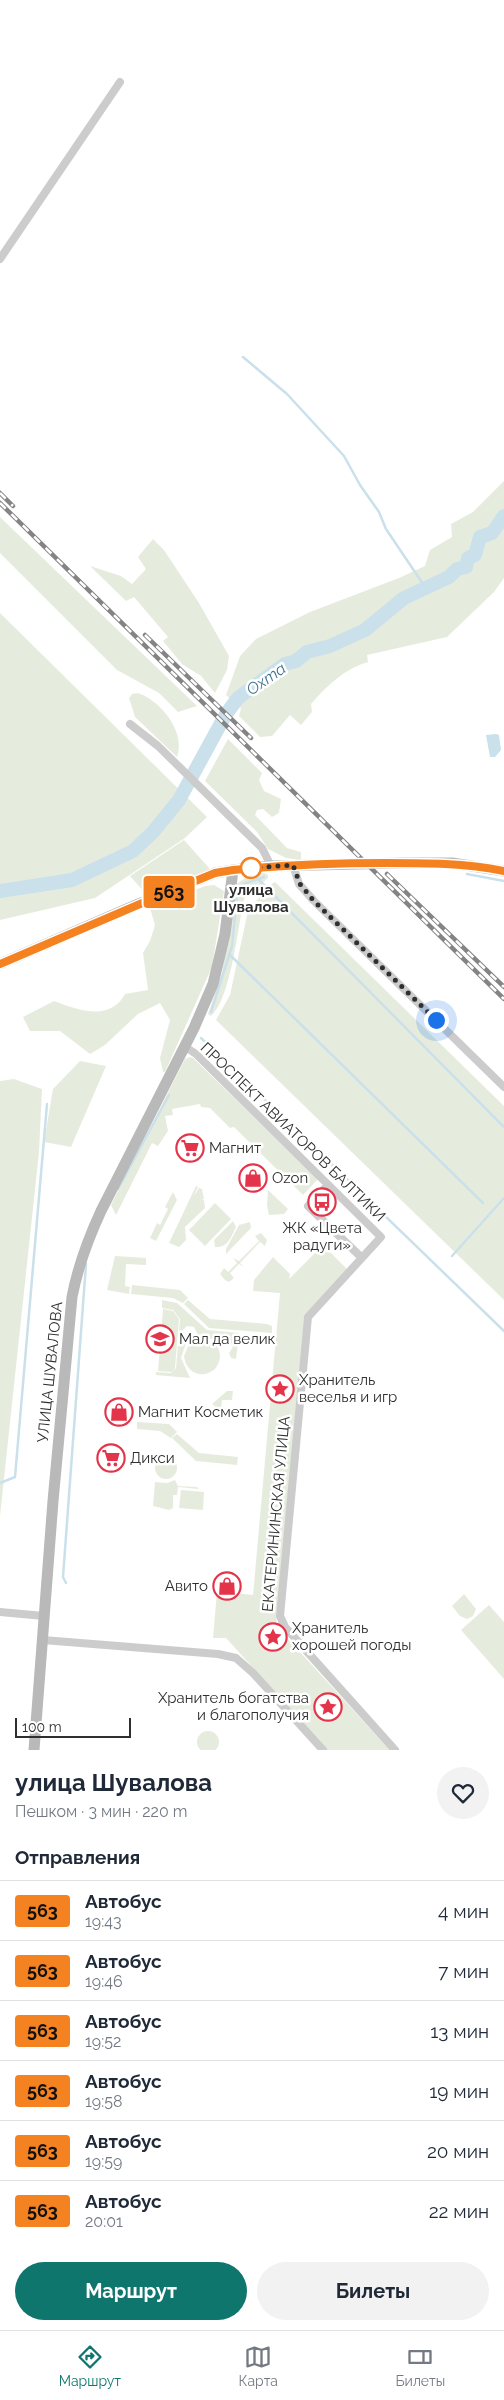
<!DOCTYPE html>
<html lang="ru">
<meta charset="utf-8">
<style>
:root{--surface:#fff;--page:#f2f2f3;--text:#1f2937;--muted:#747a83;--line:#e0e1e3;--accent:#0f766e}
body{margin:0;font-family:Raleway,sans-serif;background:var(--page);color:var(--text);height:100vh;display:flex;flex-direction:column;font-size:19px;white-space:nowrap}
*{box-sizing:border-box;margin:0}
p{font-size:16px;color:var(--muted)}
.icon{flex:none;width:28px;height:28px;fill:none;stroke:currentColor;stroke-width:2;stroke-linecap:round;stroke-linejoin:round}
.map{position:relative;height:1750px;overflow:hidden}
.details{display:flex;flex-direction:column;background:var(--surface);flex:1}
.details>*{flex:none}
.badge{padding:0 10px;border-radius:4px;font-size:18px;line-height:32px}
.scale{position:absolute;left:15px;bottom:12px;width:116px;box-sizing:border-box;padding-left:5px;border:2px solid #2f2f2f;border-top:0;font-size:14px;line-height:18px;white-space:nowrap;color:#2f2f2f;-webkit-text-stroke:4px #fff;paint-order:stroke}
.you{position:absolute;width:25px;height:25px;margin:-12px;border:4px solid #fff;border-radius:50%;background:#1a73e8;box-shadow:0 0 0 8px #1a73e833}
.map>.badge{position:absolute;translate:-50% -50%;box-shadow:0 0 0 2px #fff}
h2{padding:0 15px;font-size:19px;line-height:45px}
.round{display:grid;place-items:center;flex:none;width:52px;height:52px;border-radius:26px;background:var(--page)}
.head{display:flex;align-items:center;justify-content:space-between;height:85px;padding:0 15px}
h1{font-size:24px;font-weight:700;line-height:38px}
.primary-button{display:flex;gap:10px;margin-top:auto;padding:10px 15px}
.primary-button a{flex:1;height:58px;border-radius:30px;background:var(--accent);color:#fff;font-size:20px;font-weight:700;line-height:58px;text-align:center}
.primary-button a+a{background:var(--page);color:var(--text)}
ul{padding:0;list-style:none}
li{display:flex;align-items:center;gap:15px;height:60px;padding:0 15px;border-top:1px solid var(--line)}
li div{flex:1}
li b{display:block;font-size:19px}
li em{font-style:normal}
li .badge{min-width:55px;font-weight:700;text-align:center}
.tab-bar{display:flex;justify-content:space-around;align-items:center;height:70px;border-top:1px solid var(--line);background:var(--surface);font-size:14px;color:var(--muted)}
.tab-bar a{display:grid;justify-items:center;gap:2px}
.tab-bar .selected{color:var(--accent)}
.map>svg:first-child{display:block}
.green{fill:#e6ecdd}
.water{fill:#cae0eb}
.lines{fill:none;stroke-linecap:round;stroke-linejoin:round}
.stream{stroke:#cae0eb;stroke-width:2.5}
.river{stroke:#cae0eb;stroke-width:14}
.street{stroke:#ccc;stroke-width:8}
.secondary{stroke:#b9b9b9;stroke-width:11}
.rail-casing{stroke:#848484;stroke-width:4.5}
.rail{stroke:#fff;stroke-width:2.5;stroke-dasharray:8;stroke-linecap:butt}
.line-casing{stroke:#fff;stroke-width:11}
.line{stroke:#f58220;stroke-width:8}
.walk{stroke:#2f2f2f;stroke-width:5;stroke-dasharray:0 9}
.stop-dot{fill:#fff;stroke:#f58220;stroke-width:2.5}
.labels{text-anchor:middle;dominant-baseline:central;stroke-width:5;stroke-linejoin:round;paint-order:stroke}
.stop-label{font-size:15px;font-weight:bold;fill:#2f2f2f;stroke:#fff}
.street-label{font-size:15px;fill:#2f2f2f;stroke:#fff}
.poi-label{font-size:15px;fill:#2f2f2f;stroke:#fff;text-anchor:start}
.water-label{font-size:16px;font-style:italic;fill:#3e7490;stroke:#fff}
</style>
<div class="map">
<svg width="504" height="1750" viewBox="0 0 504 1750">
<rect width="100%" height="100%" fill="#fff"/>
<!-- green -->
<path class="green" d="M504 481V578L494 592 447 637 367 655 368 662C344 669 327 686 311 704L312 712 301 725 290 715 272 736 260 737 239 716 241 708 226 695 240 656 256 639 310 612 399 578 425 566 430 550 452 537 451 524 473 512Z
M0 517 197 706 178 712 159 693 117 670 0 553Z
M153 539 164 550 199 603 229 656 227 670 215 693 201 676 182 664 163 641 168 637 134 597 126 601 90 566 121 576 132 584 146 569 138 557Z
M0 613 207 817 185 838 95 898 0 920Z
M138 693C161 701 186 732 177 757L135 717 129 698 132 694Z
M228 739 262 773 259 780 264 791 281 799 279 813 272 817 263 809 257 810 255 815 287 848 301 852V860L286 858 268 849 257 832 205 781Z
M184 840 210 869 146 894 130 876Z
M261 871 268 875V878L244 899C238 926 231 999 211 1016L208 1014 222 973 235 885 252 873Z
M275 882 504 1106V1300L216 1020 230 995 249 906 262 896 268 898 269 886Z
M214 885 224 891 212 967 165 1072H163L160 1058 170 1020 160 1003 138 1014 105 1045 90 1054 60 1031H30L23 1017 54 1001C78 1010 110 1022 125 994L148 990 143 953 150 941 155 925 150 908 205 886Z
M190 1057 193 1058 318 1179 303 1195 234 1127 230 1128 210 1108 201 1107 200 1104 172 1109 173 1115 165 1116 168 1131 158 1146 152 1143 116 1215 111 1205 185 1059Z
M80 1061 106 1066 71 1147 44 1142 53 1089Z
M14 1079 42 1089 39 1152 0 1516V1081Z
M196 1186 198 1187 193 1197 199 1188 202 1189 204 1199H201L204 1200 205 1208 185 1227 186 1240 179 1247 169 1243Z
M268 1190 288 1209 284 1214 269 1215 267 1206Z
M173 1192 177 1200 156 1241 150 1238 157 1223 160 1225 168 1209 165 1207Z
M215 1203 231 1219 205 1246 189 1230Z
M233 1221 236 1227C231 1237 228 1248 215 1247L214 1240Z
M250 1222 251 1228 226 1254V1249L239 1225Z
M261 1233 267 1240 265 1246 260 1242 240 1263 244 1267 239 1264 230 1273 234 1278 229 1282 225 1280 220 1274 224 1268 228 1272 237 1263 233 1258 239 1261 259 1241 255 1236Z
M323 1245 348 1270 304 1319 276 1626 390 1750H327L226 1638H213L217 1591 253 1595 280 1293 253 1291 254 1280 273 1257 290 1274 289 1279Z
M115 1256 146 1258V1265L126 1264 125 1286 130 1287 129 1294 107 1290Z
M132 1285 180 1290 188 1298 183 1303 173 1298 131 1294Z
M162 1300 177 1303 207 1330 239 1333 236 1359 231 1358 229 1353 233 1347 230 1342 218 1343 212 1339 198 1335 194 1327 187 1326 182 1331 186 1343 181 1358 190 1378 156 1375V1372L171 1373 176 1368 180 1319 173 1310 162 1308Z
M188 1300 210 1319 267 1324 272 1326V1333L209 1328 184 1304Z
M163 1309 173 1311 179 1319 175 1368 172 1372 158 1371Z
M200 1339C218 1339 226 1355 215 1369 202 1380 186 1373 184 1356L189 1344Z
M227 1391H233L232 1400H222L221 1409 231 1410 230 1413 216 1414 213 1410 215 1406 212 1404Z
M137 1422 169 1424 177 1432 171 1438 160 1431 137 1429Z
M177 1434 199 1453 238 1457 237 1465 196 1461 172 1438Z
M155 1468a11 11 0 1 1 22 0a11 11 0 1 1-22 0Z
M175 1480 178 1486 197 1487 199 1489 178 1487 177 1495H173V1508L169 1510 153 1506 155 1482 167 1483Z
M181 1490 204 1492 203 1510 179 1508Z
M464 1594 476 1609 473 1616 467 1619 460 1616 452 1606Z
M489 1605 504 1622V1679L461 1630Z
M197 1742a11 11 0 1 1 22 0a11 11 0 1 1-22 0Z"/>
<!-- water -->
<path class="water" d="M496 734 499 735 501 750 495 757H490L486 735Z"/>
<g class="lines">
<!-- stream -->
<path class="stream" d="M243 357 287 394 344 456 360 485 379 512 386 529 425 587
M467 874 504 881
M258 879 504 1127
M229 954 483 1203
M211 1012 232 946 238 886 264 877
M201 1038 504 1331
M118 1189 169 1095
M452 1256 504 1198
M0 1483 15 1477 47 1104
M66 1583 63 1577 86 1264"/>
<!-- river -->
<path class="river" d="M0 891 72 880 133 851 153 832 179 800 226 714 238 698 285 664 296 661 307 652 330 646 365 630 404 598 449 577 457 569 466 567 468 558 475 555 480 537 492 533 504 516"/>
<!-- street -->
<path class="street" d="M0 259 120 82
M130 724 158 746 262 848 271 866
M293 865 299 884 314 901 504 1087
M184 1046 196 1054 381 1237 308 1317 280 1616 285 1627 395 1750
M328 1185 308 1206 361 1257
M0 1612 44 1616
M43 1640 218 1654 236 1658 253 1673 323 1750"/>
<!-- secondary -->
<path class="secondary" d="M0 964 138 904 215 873 233 870 271 866 403 863H452L504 871
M34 1750 53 1501 72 1297C78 1266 88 1239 101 1211L194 1028 213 984 225 934 233 870"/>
<!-- rail casing -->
<g class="rail-casing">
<path id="rail" d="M0 493 13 506
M0 503 504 999
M145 635 251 738
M387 874 504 987"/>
</g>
<!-- rail -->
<use href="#rail" class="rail"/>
</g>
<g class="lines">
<!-- line casing -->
<g class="line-casing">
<path id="line" d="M0 964 154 898 215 873 233 870C284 865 335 863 386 863 426 863 465 863 504 871"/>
</g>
<!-- line -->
<use href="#line" class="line"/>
<!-- walk -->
<path class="walk" d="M251 868 293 865 300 884 314 901 436 1020"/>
</g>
<!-- icons -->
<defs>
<g id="supermarket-ring" transform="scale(1.4375)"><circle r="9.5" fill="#fff" stroke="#e3344a" stroke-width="1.5"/><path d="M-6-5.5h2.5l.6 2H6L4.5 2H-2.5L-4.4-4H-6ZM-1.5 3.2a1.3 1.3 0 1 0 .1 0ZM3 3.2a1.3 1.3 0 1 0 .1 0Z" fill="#e3344a"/></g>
<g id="shop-ring" transform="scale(1.4375)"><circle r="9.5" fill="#fff" stroke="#e3344a" stroke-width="1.5"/><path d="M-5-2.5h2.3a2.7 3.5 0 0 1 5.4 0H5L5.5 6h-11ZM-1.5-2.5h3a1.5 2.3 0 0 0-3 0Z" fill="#e3344a"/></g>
<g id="bus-ring" transform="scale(1.4375)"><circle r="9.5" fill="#fff" stroke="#e3344a" stroke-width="1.5"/><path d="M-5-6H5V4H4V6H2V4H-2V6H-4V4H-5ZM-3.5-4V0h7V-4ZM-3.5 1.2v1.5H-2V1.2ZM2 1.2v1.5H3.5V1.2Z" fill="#e3344a"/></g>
<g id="school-ring" transform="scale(1.4375)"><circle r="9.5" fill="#fff" stroke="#e3344a" stroke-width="1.5"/><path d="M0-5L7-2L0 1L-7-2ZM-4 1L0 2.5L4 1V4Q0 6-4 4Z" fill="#e3344a"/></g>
<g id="sight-ring" transform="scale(1.4375)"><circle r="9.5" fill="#fff" stroke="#e3344a" stroke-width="1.5"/><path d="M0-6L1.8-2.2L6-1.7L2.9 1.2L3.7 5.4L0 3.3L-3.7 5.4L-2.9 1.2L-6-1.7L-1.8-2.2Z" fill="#e3344a"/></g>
</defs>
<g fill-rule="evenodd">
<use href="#supermarket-ring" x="190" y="1148"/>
<use href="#shop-ring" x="253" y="1178"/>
<use href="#bus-ring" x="322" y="1202"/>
<use href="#school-ring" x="160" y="1339"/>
<use href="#sight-ring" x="280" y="1389"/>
<use href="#shop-ring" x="119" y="1412"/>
<use href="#supermarket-ring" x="111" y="1458"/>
<use href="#shop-ring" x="227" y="1586"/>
<use href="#sight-ring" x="273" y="1637"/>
<use href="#sight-ring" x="328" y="1707"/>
</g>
<!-- markers -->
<circle class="stop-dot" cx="251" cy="868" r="10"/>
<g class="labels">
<!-- stop labels -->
<g class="stop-label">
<text x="251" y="890">улица<tspan x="251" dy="17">Шувалова</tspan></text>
</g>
<!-- street labels -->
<g class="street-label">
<text transform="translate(293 1132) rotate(44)">ПРОСПЕКТ АВИАТОРОВ БАЛТИКИ</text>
<text transform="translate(50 1372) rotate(-84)">УЛИЦА ШУВАЛОВА</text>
<text transform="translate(276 1514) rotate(-85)">ЕКАТЕРИНИНСКАЯ УЛИЦА</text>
</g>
<!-- poi labels -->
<g class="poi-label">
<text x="209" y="1148">Магнит</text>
<text x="272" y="1178">Ozon</text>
<text x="322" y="1228" text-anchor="middle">ЖК «Цвета<tspan x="322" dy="17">радуги»</tspan></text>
<text x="179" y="1339">Мал да велик</text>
<text x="299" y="1380">Хранитель<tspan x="299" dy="17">веселья и игр</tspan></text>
<text x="138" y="1412">Магнит Косметик</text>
<text x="130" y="1458">Дикси</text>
<text x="208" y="1586" text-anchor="end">Авито</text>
<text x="292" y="1628">Хранитель<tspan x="292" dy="17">хорошей погоды</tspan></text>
<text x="309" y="1698" text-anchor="end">Хранитель богатства<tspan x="309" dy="17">и благополучия</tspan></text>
</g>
<!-- water labels -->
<g class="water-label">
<text transform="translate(266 679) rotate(-35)">Охта</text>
</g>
</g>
</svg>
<div class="scale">100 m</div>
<div class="you" style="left:436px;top:1020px"></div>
<b class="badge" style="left:169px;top:892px;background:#f58220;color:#111">563</b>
</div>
<section class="details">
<div class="head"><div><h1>улица Шувалова</h1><p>Пешком · 3 мин · 220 m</p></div><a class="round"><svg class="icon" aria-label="heart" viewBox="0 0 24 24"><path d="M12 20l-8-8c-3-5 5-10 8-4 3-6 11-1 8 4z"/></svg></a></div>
<h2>Отправления</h2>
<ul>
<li><span class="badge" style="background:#f58220;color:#111">563</span><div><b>Автобус</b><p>19:43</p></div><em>4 мин</em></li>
<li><span class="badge" style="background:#f58220;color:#111">563</span><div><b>Автобус</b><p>19:46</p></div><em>7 мин</em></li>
<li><span class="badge" style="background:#f58220;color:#111">563</span><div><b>Автобус</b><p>19:52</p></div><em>13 мин</em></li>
<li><span class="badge" style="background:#f58220;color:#111">563</span><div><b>Автобус</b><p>19:58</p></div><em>19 мин</em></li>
<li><span class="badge" style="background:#f58220;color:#111">563</span><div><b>Автобус</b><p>19:59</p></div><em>20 мин</em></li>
<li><span class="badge" style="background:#f58220;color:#111">563</span><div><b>Автобус</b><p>20:01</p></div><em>22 мин</em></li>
</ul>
<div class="primary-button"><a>Маршрут</a><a>Билеты</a></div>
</section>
<nav class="tab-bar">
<a class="selected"><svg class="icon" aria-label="directions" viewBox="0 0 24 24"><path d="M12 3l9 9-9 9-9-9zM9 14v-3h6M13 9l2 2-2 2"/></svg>Маршрут</a>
<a><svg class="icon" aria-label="map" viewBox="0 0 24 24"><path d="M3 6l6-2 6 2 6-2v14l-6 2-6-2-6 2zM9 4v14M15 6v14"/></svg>Карта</a>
<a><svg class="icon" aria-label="tickets" viewBox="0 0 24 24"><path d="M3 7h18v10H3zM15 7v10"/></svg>Билеты</a>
</nav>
